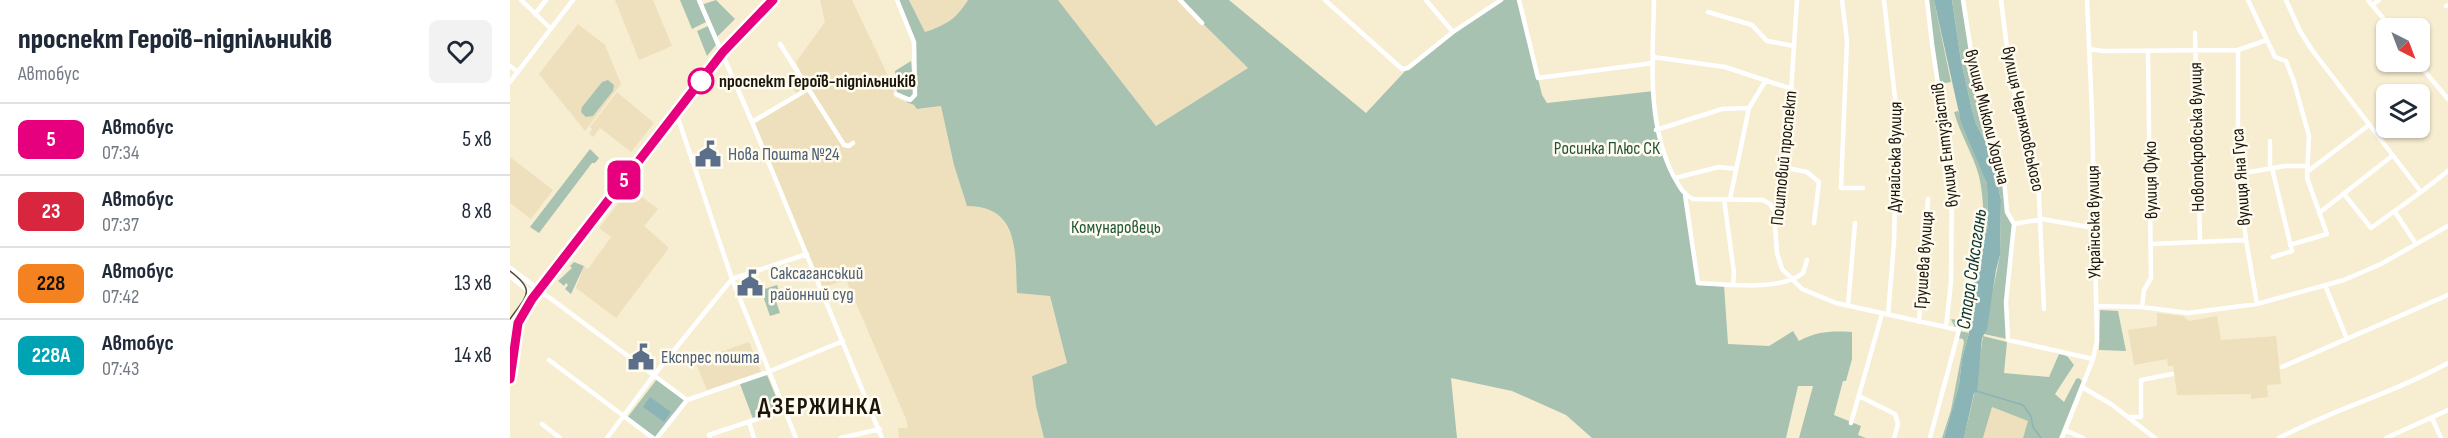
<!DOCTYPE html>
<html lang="uk">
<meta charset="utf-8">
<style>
:root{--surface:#fff;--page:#f2f2f3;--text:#1f2937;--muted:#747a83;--line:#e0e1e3}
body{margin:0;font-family:"Sofia Sans Condensed",sans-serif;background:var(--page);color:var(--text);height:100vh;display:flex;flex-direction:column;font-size:22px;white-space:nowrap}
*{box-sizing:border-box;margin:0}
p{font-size:20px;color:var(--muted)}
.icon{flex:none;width:33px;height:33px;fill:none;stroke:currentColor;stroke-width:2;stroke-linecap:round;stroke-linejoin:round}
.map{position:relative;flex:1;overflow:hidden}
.sheet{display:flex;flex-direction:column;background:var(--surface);width:510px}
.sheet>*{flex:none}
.badge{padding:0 12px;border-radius:9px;font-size:21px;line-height:39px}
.needle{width:39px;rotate:138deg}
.fabs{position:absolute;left:1866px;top:18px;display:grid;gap:12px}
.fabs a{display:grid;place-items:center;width:54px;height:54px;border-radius:9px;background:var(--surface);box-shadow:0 2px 4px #0004;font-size:30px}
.map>.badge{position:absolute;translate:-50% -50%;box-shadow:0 0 0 3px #fff}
.round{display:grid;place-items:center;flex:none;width:63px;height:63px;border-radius:9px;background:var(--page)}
.head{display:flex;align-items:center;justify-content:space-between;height:102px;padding:0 18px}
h1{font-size:28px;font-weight:800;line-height:45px}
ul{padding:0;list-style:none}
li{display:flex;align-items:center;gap:18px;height:72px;padding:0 18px;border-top:2px solid var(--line)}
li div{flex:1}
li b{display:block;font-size:22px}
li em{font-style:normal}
li .badge{min-width:66px;font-weight:700;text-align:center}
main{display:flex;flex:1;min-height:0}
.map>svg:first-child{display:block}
.built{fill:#eee0bd}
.green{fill:#a8c2b2}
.water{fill:#8ab4b6}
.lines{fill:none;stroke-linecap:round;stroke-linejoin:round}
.stream{stroke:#8ab4b6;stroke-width:1.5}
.minor{stroke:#fff;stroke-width:4.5}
.major{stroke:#fff;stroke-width:5}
.tram{stroke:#4e493a;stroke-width:1.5}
.line-casing{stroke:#fff;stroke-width:14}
.line{stroke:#e6007e;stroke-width:9}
.stop-dot{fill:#fff;stroke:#e6007e;stroke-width:3}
.labels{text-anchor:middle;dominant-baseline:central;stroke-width:5;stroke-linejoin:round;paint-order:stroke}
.stop-label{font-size:18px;font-weight:bold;fill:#1a160c;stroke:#fffbef;text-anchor:start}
.street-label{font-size:18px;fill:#1a160c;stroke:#fffbef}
.park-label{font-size:18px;fill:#1e5539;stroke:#fffbef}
.service-label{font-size:18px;fill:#4e5e75;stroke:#fffbef;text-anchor:start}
.water-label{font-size:20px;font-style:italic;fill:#093335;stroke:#fffbef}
.district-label{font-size:24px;font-weight:bold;letter-spacing:1.5px;fill:#1a160c;stroke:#fffbef}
</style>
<main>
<section class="sheet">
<div class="head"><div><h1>проспект Героїв-підпільників</h1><p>Автобус</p></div><a class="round"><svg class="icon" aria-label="heart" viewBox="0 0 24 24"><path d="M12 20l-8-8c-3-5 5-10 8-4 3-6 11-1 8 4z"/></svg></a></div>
<ul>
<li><span class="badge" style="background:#e6007e;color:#fff">5</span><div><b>Автобус</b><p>07:34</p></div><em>5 хв</em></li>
<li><span class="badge" style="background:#d7263d;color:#fff">23</span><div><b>Автобус</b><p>07:37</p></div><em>8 хв</em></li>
<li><span class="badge" style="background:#f58220;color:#111">228</span><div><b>Автобус</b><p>07:42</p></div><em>13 хв</em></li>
<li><span class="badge" style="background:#00a3b4;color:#fff">228А</span><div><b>Автобус</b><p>07:43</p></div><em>14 хв</em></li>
</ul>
</section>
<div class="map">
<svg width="1938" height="438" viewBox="0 0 1938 438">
<rect width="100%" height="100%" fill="#f7edd1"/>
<!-- built -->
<path class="built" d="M105 0H143L162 46 129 60Z
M310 0H342L381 82 385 97 412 109 431 106 472 206 484 210 493 218 503 239 506 260 540 296 557 363 522 376 526 406 534 438H389L388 428H398L396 419 336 280 311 288 244 124 288 97 278 78 290 70 286 62 315 22Z
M399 0H458L454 8 434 25 415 32Z
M548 0H670L738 68 646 126Z
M68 24 95 45 111 84 75 131 29 74Z
M107 92 144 123 121 152 90 128 83 137 79 134 82 129 80 127Z
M0 157 43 190 21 219 0 203Z
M120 188 148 209 134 226 159 248 106 318 66 288 74 266 78 269 101 237 89 228Z
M1647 313 1673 316 1679 321 1707 316 1711 340 1766 336 1771 384 1757 385 1758 397 1741 399V394L1667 395 1663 366H1658L1657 359 1624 365 1618 330 1647 326Z
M239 342 251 372 197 390 185 361Z
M1482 407 1519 421 1513 438H1473Z"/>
<!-- green -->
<path class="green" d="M170 0H187L196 22 182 29Z
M206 0 225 19 206 38 191 5Z
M389 0H399L415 32C436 25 446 19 458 0H548L646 126 738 68 669 0H719L856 113 898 68 943 32 991 0H1009L1032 95 1037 103 1144 91 1148 139 1175 195 1188 283 1214 285 1218 344 1259 346 1283 331 1289 341C1308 331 1322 331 1342 332V359L1336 381H1333L1324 415 1351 426 1348 435 1356 438H1289L1303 386H1288L1276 438H1082L1056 415 1002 391 941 378 947 438H534L526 406 522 376 557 363 540 296 507 293C505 253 510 206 457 206L444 165 431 106 407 109 404 105 396 102 404 99 405 41Z
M1417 0H1424L1441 82 1429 84Z
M1442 0H1453L1468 96 1493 168 1497 212 1503 220 1496 302 1497 339 1474 334 1490 255 1491 200 1480 150 1466 124 1462 110 1451 61Z
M198 26 206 45 197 56 187 31Z
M401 61 404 93 400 99 387 93 385 71Z
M98 80 104 85 103 91 83 116 76 117 71 112 72 107 92 82Z
M1448 111 1477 184 1478 225 1459 314V331L1445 328 1441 319 1455 321 1456 318C1467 271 1480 224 1469 176 1463 154 1450 134 1444 112Z
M80 149 89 158 85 163H82L29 233 20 227Z
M64 262 74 266 61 294 55 289 58 285 56 283 54 286 48 281 62 268 60 266Z
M267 285 272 299 266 301 270 313 260 316 251 290Z
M1590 310 1608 311 1616 351 1589 350Z
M1450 331 1459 333 1452 359 1449 385 1434 438H1432L1441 410 1454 342 1453 339 1448 338Z
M1473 336 1497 342 1494 373 1539 377 1549 354 1557 356 1564 365 1545 394 1554 402 1566 379 1569 378 1572 381 1549 438H1513L1518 421 1482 407 1473 438H1454L1466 386Z
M257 375 271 409 243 419 230 384Z
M147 379 175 400 146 438 117 418Z"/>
<!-- water -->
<path class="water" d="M1424 0H1442L1451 61 1462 110 1466 124 1480 150 1491 200 1490 255 1486 270 1477 329 1472 338 1467 392 1464 393 1454 438H1434L1449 385 1452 359 1459 333V314L1475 238 1478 225 1477 184 1451 122Z
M140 397 161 412 154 422 133 407Z"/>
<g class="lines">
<!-- stream -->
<path class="stream" d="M1466 391 1513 405 1521 416 1523 427 1531 438"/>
<!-- minor -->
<path class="minor" d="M11 0 41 29
M189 0 242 122 372 438
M670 0 692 23
M815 0 892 69 898 68 943 32 991 0
M916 0 943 32
M1009 0 1028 78 1143 63
M1144 0C1143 59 1136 121 1163 175 1169 185 1172 194 1183 199L1253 200 1260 204 1266 214
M1287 0 1276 168 1265 225 1267 253 1272 269 1292 289 1326 303 1449 330 1420 438
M1332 0 1337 41 1331 188H1353
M1374 0 1387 116 1384 242 1378 315
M1417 0 1422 44 1442 178 1441 282 1436 327
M1453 0 1468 96 1475 122 1493 168 1497 212 1504 224 1496 302 1498 340 1583 359
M1491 0 1501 80 1528 174 1534 309
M1738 0 1765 57 1776 61 1784 82 1799 136 1797 178 1817 234 1780 245
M1776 0 1790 31 1802 50 1911 192 1938 171
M1858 0 1881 28
M1862 5 1869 0
M1936 6 1938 5
M1198 12 1242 25 1257 41 1284 46
M25 14 36 0
M1685 33 1690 241
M270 44 334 145 339 146 343 143
M1579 49 1593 51 1728 50 1757 40
M1728 50V174L1736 240 1747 304
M1143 57 1215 67 1282 89
M1907 62 1938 99
M0 66 8 72
M0 82 63 0
M386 94 400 100 405 95 404 42 387 0
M163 116 169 121 222 279 286 438
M242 122 298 89
M1146 130 1212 109 1239 108
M1276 168 1297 172 1309 182 1304 223
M1760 168V141
M1762 168 1782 251 1763 257
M1797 172 1859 125
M1728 174 1775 166H1798
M1165 178 1209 167 1226 169
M1834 194 1861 228 1911 192
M1175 195 1188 283C1217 284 1269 292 1293 273L1297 260
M1214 199 1224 273 1223 285
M1220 199 1239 108 1256 80
M1885 212 1906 244
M1809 213 1882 156
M1504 224 1532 219 1584 228
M1641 244 1736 240
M1815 285 1837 339
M27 293 36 295 177 400
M1338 306 1345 223
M1586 306 1632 307 1678 313 1747 304 1834 280 1871 264 1938 226
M1632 307 1634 290 1641 278 1638 51
M1409 322 1418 199
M0 323 18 303
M39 360 143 438
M1772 367 1938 295
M1572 387 1601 404 1645 438
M1349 396 1385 414 1388 424 1384 438
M177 400 258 372 333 341
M1618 417H1631V380L1662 374
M1922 418 1931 438
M239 422 244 438
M1341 423 1372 314
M32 424 50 438
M1555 430 1573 438
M97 438 144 375 222 279 297 254
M147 438 177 400
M200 438 199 435 274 410
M331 438 370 429
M1552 438 1583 359 1587 341 1582 112 1577 0
M1769 438C1824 409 1884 393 1938 363
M1876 438 1938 410"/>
<!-- major -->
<path class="major" d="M0 268 24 286 27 293
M0 276 19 291 27 293
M0 379 8 323 22 299 213 53 263 0"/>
<!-- tram -->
<path class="tram" d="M0 271C27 291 16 296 0 319"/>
</g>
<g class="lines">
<!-- line casing -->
<g class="line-casing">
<path id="line" d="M0 379 8 323 22 299 213 52 263 0"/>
</g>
<!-- line -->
<use href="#line" class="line"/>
</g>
<!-- icons -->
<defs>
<g id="civic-bare" transform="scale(2.07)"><path d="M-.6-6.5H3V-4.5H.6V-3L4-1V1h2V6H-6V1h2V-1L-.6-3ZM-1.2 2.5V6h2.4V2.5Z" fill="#5c6f8a" stroke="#fffbef" stroke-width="2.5" paint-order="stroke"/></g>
</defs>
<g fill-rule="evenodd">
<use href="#civic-bare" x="198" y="154"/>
<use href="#civic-bare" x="240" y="283"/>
<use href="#civic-bare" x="131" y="357"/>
</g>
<!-- markers -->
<circle class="stop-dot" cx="191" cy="81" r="12"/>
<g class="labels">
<!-- stop labels -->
<g class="stop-label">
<text x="209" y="81">проспект Героїв-підпільників</text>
</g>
<!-- street labels -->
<g class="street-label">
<text transform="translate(1477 117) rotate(76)">вулиця Миколи Ходича</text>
<text transform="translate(1513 119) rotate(78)">вулиця Черняховського</text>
<text transform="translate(1687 137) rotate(-91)">Новопокровська вулиця</text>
<text transform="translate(1435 145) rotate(-97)">вулиця Ентузіастів</text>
<text transform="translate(1385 157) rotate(-89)">Дунайська вулиця</text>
<text transform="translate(1274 158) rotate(-84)">Поштовий проспект</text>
<text transform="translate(1731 177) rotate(-94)">вулиця Яна Гуса</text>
<text transform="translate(1641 180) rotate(-91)">вулиця Фуко</text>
<text transform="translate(1584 222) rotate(-91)">Українська вулиця</text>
<text transform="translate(1414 260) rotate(-86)">Грушева вулиця</text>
</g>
<!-- park labels -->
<g class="park-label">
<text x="1097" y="148">Росинка Плюс СК</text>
<text x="606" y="227">Комунаровець</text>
</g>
<!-- service labels -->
<g class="service-label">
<text x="218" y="154">Нова Пошта №24</text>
<text x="260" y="273">Саксаганський<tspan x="260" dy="21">районний суд</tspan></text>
<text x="151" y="357">Експрес пошта</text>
</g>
<!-- water labels -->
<g class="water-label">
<text transform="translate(1462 269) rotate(-82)">Стара Саксагань</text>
</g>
<!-- district labels -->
<g class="district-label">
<text x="310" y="406">ДЗЕРЖИНКА</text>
</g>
</g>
</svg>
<div class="fabs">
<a><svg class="needle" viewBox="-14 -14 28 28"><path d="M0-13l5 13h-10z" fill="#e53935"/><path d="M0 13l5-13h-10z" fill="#747a83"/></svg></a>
<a><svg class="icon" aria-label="layers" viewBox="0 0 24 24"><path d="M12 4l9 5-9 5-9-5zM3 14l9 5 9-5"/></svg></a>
</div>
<b class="badge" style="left:114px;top:180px;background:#e6007e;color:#fff">5</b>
</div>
</main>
